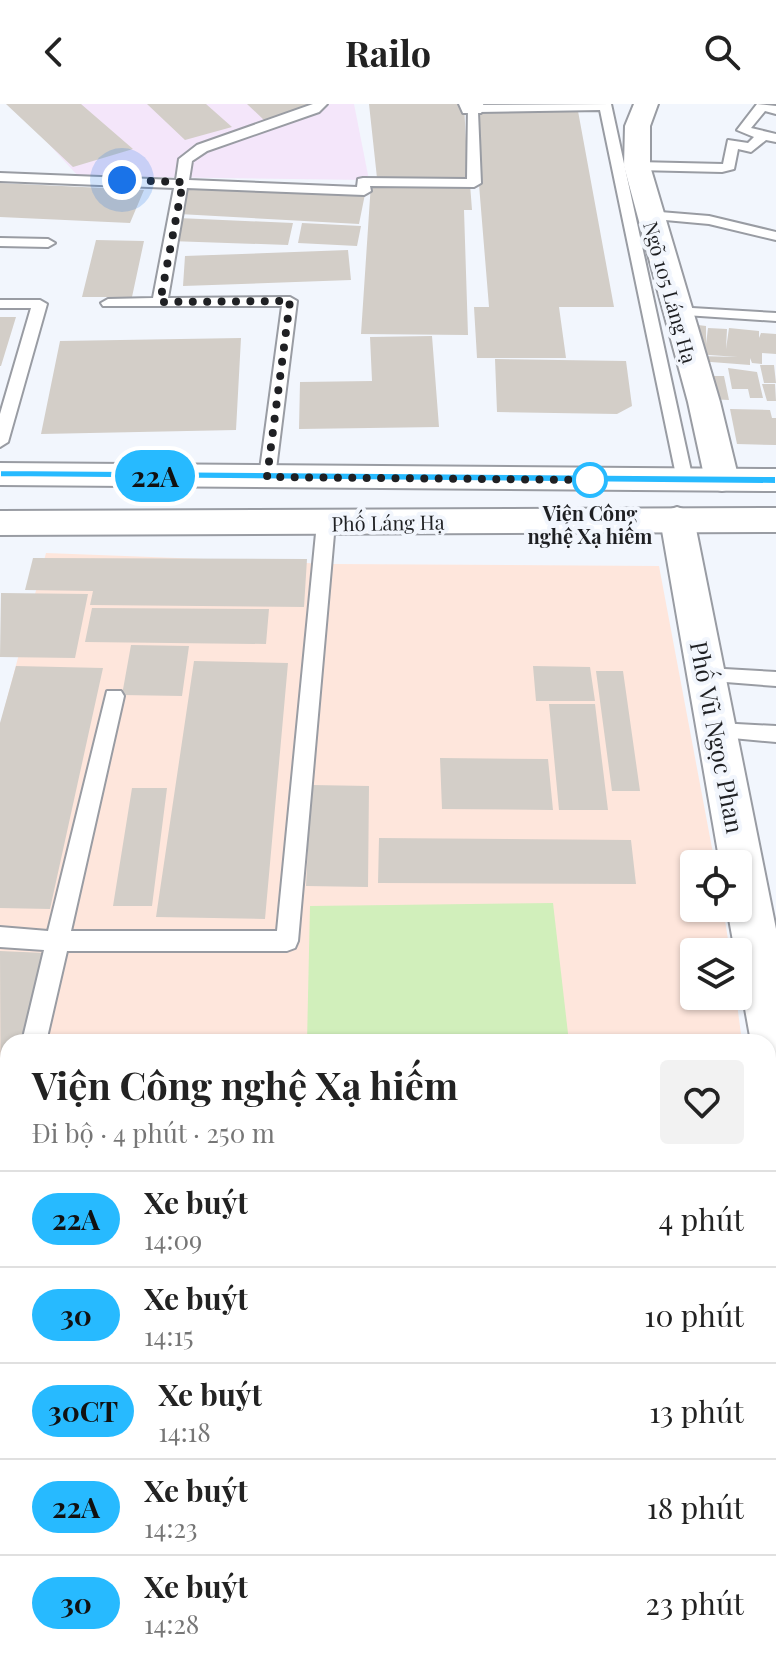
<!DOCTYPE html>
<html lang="vi">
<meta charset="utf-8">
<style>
:root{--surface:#fff;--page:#f2f2f2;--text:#222;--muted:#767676;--line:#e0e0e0}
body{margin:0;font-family:"Playfair Display",serif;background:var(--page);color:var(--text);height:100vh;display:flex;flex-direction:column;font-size:30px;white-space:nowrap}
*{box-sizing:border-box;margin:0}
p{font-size:26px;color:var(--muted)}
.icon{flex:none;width:44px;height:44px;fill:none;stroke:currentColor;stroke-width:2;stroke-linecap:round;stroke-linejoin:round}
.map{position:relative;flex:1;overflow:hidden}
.drawer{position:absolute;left:0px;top:930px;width:776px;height:632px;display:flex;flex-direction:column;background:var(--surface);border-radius:24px 24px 0 0;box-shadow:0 2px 6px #0004}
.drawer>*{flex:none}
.badge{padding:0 16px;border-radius:26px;font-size:28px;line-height:52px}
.controls{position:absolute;left:680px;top:746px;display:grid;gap:16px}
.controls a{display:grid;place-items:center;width:72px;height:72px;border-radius:8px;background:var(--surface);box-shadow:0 2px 6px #0004;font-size:40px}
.you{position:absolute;width:40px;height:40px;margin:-20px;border:6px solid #fff;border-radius:50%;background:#1a73e8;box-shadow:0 0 0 12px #1a73e833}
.map>.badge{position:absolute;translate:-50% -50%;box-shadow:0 0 0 4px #fff}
.round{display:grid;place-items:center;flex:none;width:84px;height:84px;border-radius:8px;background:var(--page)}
.summary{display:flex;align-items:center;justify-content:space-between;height:136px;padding:0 32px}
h1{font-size:38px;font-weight:700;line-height:60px}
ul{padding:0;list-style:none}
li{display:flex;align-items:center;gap:24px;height:96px;padding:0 32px;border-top:2px solid var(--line)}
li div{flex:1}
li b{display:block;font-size:30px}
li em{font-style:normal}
li .badge{min-width:88px;font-weight:700;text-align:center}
header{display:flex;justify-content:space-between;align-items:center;height:104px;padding:0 32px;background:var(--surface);font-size:36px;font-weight:700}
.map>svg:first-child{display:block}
.commercial{fill:#fee6dc}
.education{fill:#f4e6fa}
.green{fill:#d1efbb}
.building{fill:#d3cec8}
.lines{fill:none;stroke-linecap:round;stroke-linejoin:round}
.lane-casing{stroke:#999ca3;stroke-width:4}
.street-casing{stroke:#999ca3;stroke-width:4}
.secondary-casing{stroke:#999ca3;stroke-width:4}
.primary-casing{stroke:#999ca3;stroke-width:4}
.lane{fill:#fff;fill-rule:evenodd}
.street{fill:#fff;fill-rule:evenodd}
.secondary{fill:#fff;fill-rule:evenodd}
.primary{fill:#fff;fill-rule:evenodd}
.line{fill:#27baff;stroke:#fff;stroke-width:2}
.walk{stroke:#1f2023;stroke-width:8;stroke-dasharray:0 14.4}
.stop-dot{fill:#fff;stroke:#27baff;stroke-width:4}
.labels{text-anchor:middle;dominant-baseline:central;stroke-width:8;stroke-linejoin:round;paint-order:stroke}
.far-street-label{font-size:20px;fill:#1f2023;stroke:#f2f6fd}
.far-stop-label{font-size:20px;font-weight:bold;fill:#1f2023;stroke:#f2f6fd}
.street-label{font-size:24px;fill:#1f2023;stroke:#f2f6fd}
</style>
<header><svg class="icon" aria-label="back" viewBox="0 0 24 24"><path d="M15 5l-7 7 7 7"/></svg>Railo<svg class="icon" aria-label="search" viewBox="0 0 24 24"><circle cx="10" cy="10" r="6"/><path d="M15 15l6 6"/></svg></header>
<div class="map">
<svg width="776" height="1562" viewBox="0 0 776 1562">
<rect width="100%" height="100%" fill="#f2f6fd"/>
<!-- commercial -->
<path class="commercial" d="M46 449 332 460 659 462 715 760H694V804H723L730 848H694V892H736L742 938H8V1092H0V621Z
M768 1118 776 1174V1243H768Z"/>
<!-- education -->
<path class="education" d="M12 0H354L369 76 78 72Z"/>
<!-- green -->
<path class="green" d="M553 799 569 938H307L310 802Z"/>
<!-- building -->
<path class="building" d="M6 0H81L133 45 73 63Z
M147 0H206L232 23 185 36Z
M247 0H306L311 4 265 17Z
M369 0H464L468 75 377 74Z
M473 7H578L614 203H559L566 254H477L474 203H489Z
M0 79 144 86 130 119 0 113Z
M371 79 470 80 472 106H464L468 231 361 230Z
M189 81 365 90 359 120 179 110Z
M178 114 293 119 288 141 170 137Z
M302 119 361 122 357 142 298 139Z
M96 136 144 137 132 193H82Z
M348 146 351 176 183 182 185 152Z
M0 213H16L1 262H0Z
M690 220 706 222V240L708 224 727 225 726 245 729 224 759 227V234L761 229 776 230V250L762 249V260L752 259 750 254V261L698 257V252L738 253 695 250Z
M432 232 439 323 299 325 300 278 372 277 370 233Z
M241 234 236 326 41 330 60 237Z
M495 255 626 257 632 302 617 310 497 308Z
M760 261H774L776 279H764Z
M728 264 757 268 763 294H750L748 285H732Z
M702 272H724L729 296 707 295Z
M762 280H775L776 297H767Z
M730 305 770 306 772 314H776V341L737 340Z
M33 454 307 455 304 503 90 501 93 487 25 486Z
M1 489 88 490 75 554 0 553Z
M92 504 269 505 266 540 85 538Z
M131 541 189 542 182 592 122 591Z
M194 557 288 559 265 815 156 813Z
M16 562 103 564 50 805 0 804V619Z
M533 562 590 563 595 597H536Z
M596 567H623L640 687H612Z
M549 600H595L608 706H559Z
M440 654 548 655 553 706 442 705Z
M311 681 369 682 368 783 306 782Z
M132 684H167L152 802H113Z
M379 734 631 736 636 780 378 779Z
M0 847 46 849 27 938H8V1026L1 1057Z"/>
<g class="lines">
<!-- lane casing -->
<g class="lane-casing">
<path id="lane" d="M313 0H327L319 8 207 47 192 57 189 76 357 83 358 75 363 74 467 75 468 1 611 0 693 376 691 380 685 381 677 376 600 6 478 8 481 79 474 83 370 82 371 87 364 91 187 84 168 194 290 193 297 197 275 373 267 378 259 373 282 202H103L101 199 108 195 153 194 174 84 0 77V69L176 76 179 55 197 41Z
M757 0 776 2V10L765 7 751 24 776 30V38L766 36 751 48 738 45 734 65 722 68 637 66 630 62 637 58 723 60 728 36 748 39 754 33 737 26Z
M648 107 709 112 776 128V136L709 120 643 114 641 111Z
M0 134 48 135 55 139 48 143 0 142Z
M0 196H40L47 200 8 338 0 343V310L31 204H0Z
M675 203 776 209V217L670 210 668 207Z
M326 413 335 419 298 837 295 844 287 847H67L46 938H22L44 846 0 843V823L48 827 107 587H121L124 592 71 827H277L317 419Z
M707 564 776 568V582L700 576 697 571Z
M718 619 776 622V638L711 632 708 627 711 622Z
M8 1038V1079L4 1080 0 1079V1041Z
M768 1246H776V1274H768Z
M0 1282H8V1310H0Z
M0 1470H8V1500H0Z
M158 1554H190V1562H158Z"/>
</g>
<!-- street casing -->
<g class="street-casing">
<path id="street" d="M459 0H483L484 4 481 9H463Z
M634 0H658L650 22V62L720 298 739 376 734 384 722 387 710 384 705 376 688 298 624 62 625 22Z"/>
</g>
<!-- secondary casing -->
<g class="secondary-casing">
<path id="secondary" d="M677 403 689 407 694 415 776 825V968L768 965V938H751L738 866V848H735L727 804H738V760H720L660 415 665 407Z"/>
</g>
<!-- primary casing -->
<g class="primary-casing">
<path id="primary" d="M0 359 776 365V387L0 381Z
M776 404V428L0 431V407Z"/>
</g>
<!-- lane -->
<use href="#lane" class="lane"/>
<!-- street -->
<use href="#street" class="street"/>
<!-- secondary -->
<use href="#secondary" class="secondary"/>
<!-- primary -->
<use href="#primary" class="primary"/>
</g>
<!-- line -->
<path class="line" d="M0 366 776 372V380L0 373Z"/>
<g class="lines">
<!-- walk -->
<path class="walk" d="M122 76 183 78 160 198 290 197 267 373 590 376"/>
</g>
<!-- markers -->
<circle class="stop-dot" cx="590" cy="376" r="16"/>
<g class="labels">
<!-- far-street labels -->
<g class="far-street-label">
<text transform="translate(671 188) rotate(74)">Ngõ 105 Láng Hạ</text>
<text transform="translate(388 418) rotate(-1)">Phố Láng Hạ</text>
</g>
<!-- far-stop labels -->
<g class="far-stop-label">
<text x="590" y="408">Viện Công<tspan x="590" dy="23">nghệ Xạ hiếm</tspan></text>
</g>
<!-- street labels -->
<g class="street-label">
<text transform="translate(718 633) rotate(79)">Phố Vũ Ngọc Phan</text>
</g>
</g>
</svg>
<div class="controls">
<a><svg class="icon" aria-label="locate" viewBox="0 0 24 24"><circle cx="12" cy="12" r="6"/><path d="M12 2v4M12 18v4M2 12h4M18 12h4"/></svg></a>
<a><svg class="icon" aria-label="layers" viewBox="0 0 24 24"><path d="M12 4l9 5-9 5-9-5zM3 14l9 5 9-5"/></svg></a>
</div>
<div class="you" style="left:122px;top:76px"></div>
<b class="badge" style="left:155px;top:372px;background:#27baff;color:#111">22A</b>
<section class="drawer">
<div class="summary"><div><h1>Viện Công nghệ Xạ hiếm</h1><p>Đi bộ · 4 phút · 250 m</p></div><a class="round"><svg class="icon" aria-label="heart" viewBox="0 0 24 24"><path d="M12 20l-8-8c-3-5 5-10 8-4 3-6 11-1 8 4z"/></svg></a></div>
<ul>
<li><span class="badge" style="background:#27baff;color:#111">22A</span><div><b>Xe buýt</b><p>14:09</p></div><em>4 phút</em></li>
<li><span class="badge" style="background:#27baff;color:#111">30</span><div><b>Xe buýt</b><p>14:15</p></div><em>10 phút</em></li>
<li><span class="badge" style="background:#27baff;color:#111">30CT</span><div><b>Xe buýt</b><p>14:18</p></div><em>13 phút</em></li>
<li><span class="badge" style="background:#27baff;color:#111">22A</span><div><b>Xe buýt</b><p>14:23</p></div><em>18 phút</em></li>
<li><span class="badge" style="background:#27baff;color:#111">30</span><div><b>Xe buýt</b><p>14:28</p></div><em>23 phút</em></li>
</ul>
</section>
</div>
